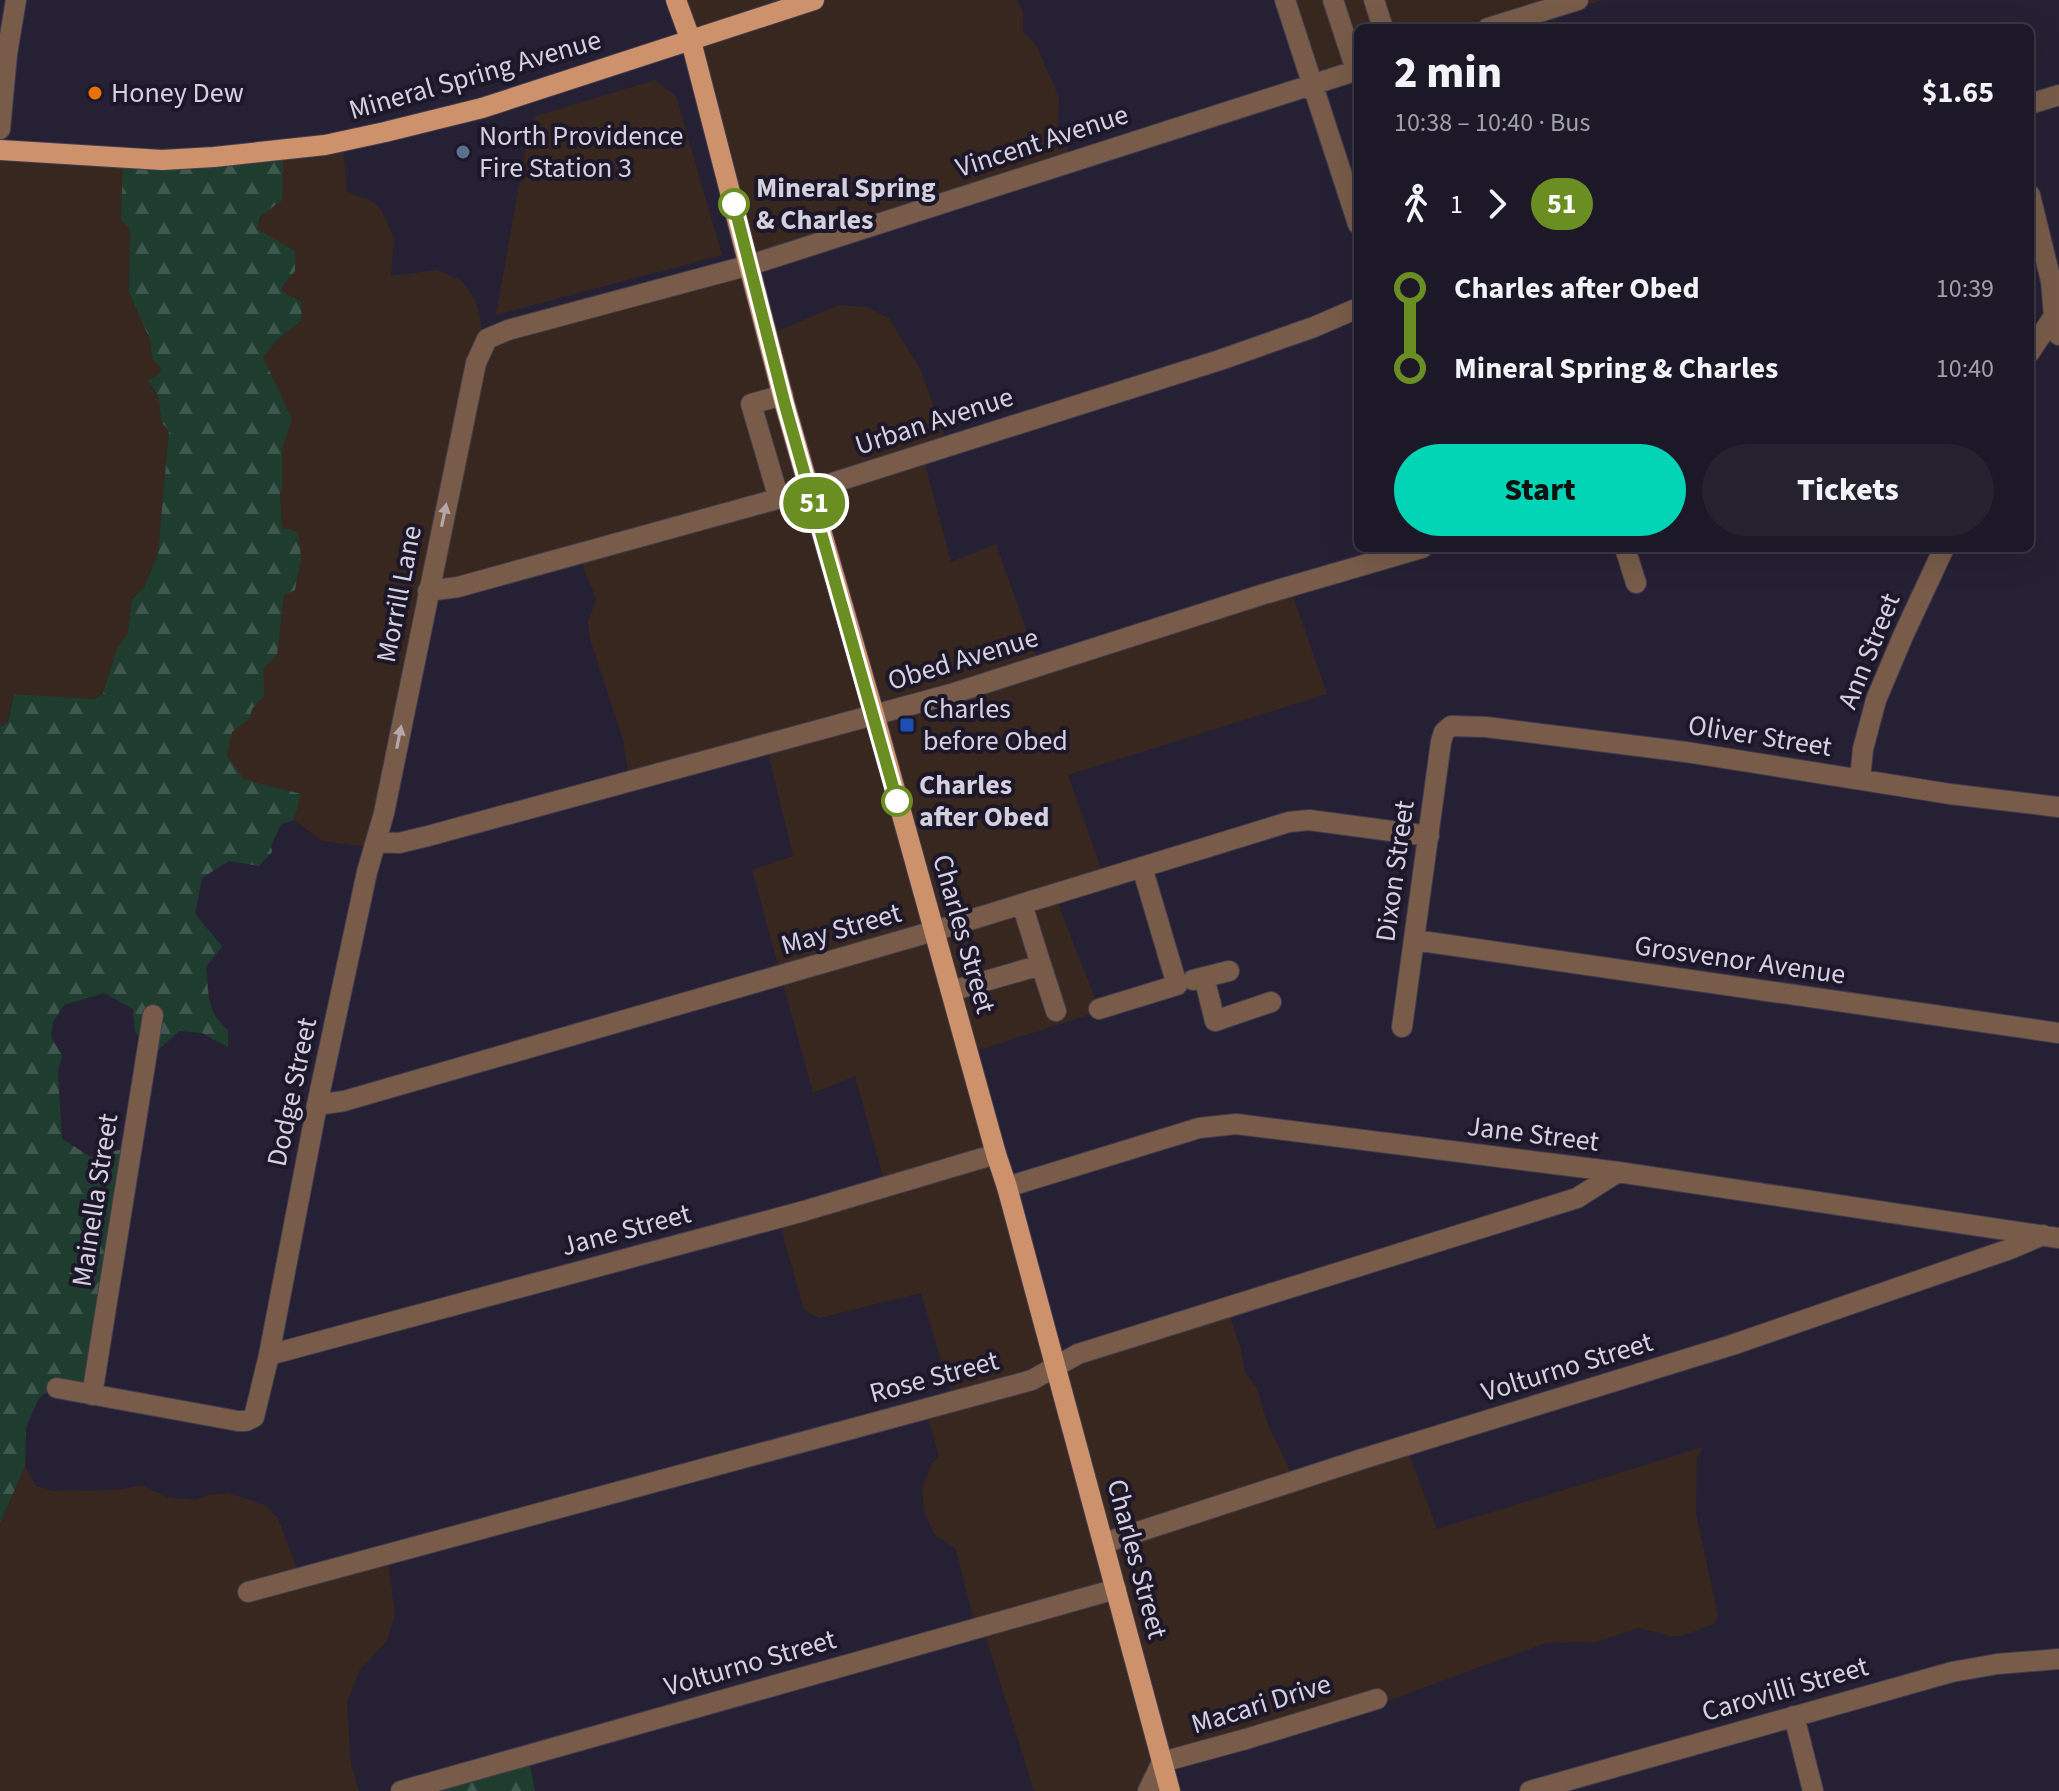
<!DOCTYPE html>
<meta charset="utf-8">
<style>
:root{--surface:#1c1827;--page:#25212f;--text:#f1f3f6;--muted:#a0a0a7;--line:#3a3744;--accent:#02d5b6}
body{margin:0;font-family:"Source Sans 3",sans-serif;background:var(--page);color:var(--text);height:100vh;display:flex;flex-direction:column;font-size:30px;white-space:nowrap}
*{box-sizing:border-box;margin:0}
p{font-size:26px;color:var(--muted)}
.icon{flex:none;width:44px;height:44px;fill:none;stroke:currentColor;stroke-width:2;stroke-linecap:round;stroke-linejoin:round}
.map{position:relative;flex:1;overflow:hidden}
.sheet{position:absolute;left:1354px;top:24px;width:680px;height:528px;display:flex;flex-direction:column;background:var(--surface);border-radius:12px;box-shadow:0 8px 32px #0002,0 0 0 2px var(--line)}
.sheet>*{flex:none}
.badge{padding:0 16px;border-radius:26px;font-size:28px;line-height:52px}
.map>.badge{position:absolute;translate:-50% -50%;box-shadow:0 0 0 4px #fff}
.legs{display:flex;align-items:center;gap:12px;height:88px;padding:0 40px;font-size:26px}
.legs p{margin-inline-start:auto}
.overview{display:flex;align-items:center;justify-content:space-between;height:136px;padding:0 40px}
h1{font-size:44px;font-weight:800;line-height:60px}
.primary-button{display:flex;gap:16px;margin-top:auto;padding:16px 40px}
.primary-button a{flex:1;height:92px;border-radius:48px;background:var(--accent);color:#111;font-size:32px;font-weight:800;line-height:92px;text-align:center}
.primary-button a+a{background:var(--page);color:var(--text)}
ul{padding:0 40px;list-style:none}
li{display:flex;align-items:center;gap:28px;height:80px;font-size:30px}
li i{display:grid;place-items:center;width:12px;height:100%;margin:0 10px;background:currentColor}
li i::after{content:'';width:20px;height:20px;margin:-10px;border:6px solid;border-radius:50%;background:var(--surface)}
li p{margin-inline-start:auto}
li:first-child i{background:linear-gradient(#0000 50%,currentColor 0)}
li:last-child i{background:linear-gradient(currentColor 50%,#0000 0)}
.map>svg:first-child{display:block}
.commercial{fill:#38271e}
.forest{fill:url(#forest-firs)}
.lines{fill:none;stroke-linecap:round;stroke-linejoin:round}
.minor-casing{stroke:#423c4f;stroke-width:22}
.major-casing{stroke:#423c4f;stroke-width:22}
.minor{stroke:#785c49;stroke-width:20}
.major{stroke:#cd926b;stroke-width:20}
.oneway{fill:#b4a8aa}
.line-1-casing{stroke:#fff;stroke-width:18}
.line-1{stroke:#6b8e23;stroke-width:12}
.food-dot{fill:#e8710a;stroke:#1d172a;stroke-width:3}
.service-dot{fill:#5c6f8a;stroke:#1d172a;stroke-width:3}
.stop-1-dot{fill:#fff;stroke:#6b8e23;stroke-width:4}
.transit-dot{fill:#1a4fb4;stroke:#1d172a;stroke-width:3}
.labels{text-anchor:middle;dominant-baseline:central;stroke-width:8;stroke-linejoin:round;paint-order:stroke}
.street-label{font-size:28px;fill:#d4d1df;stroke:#1d172a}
.poi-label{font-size:28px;fill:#d4d1df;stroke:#1d172a;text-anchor:start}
.stop-label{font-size:28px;font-weight:bold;fill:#d4d1df;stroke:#1d172a;text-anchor:start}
</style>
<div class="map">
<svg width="2059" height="1791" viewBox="0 0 2059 1791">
<defs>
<pattern id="forest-firs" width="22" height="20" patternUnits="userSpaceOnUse" patternTransform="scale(2)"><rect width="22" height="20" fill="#1f3d2f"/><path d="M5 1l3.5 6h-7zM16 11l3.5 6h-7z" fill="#3f584d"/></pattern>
</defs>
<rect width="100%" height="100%" fill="#262034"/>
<!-- commercial -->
<path class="commercial" d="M676 0H1017L1023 12V32L1035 43 1059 97 1058 125 1074 166 752 265 773 333 839 305 867 307 889 318 921 371 948 447 924 460 951 562 996 544 1041 671 1201 619 1293 596 1327 694 1068 775 1101 868 1054 888 1060 909 1100 1011 968 1054 1055 1363 1229 1314 1241 1349 1245 1373 1257 1388 1267 1422 1296 1483 1408 1451 1437 1529 1703 1447 1697 1458 1696 1513 1718 1617 1714 1624 1681 1636H1671L1638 1628 1596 1642 1546 1643 1363 1710 1171 1765 1172 1791H1034L985 1634 976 1629 956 1549 934 1534 924 1511 922 1489 932 1463 939 1457 926 1409 951 1394 921 1293 819 1318 804 1310 780 1225 886 1188 855 1076 813 1093 752 870 793 856 768 753 630 786 623 740 590 639 588 622 596 599 580 558 432 600 376 848 322 841 294 820 301 794 244 779 227 756 232 732 250 718 252 709 263 696V669L277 655 284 595 298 533 282 529 280 492 282 491V448L292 419 263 357 278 339 301 321 302 302 283 292 282 286 295 271 257 229 283 155 343 147 347 192 372 201 381 209 394 238 391 276 437 270 462 281 476 301 485 342 745 266Z
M1286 0H1602L1513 28H1358V76L1315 89Z
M655 80 676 96 722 255 496 315 527 140 536 116Z
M0 159 123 164 130 229 129 293 150 339 152 358 161 368 159 374 150 386 158 396 162 423 169 430 158 554 144 587 132 599 128 633 116 651 103 694 95 699 14 694 7 722 0 727Z
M25 1466 36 1486 52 1491 119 1490 142 1485 167 1497 196 1500 208 1495 228 1493 265 1505 278 1518 301 1579 388 1561 395 1614 387 1641 359 1671 347 1702 351 1764 359 1791H0V1525Z"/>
<!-- forest -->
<path class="forest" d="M283 155 282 200 260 217 257 229 295 251V271L282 287 283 292 302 302 301 321 278 339 263 357 292 419 282 449V491L280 492 282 528 298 532 301 558 295 590 284 595 277 655 263 669 264 696 252 709 250 718 232 732 227 756 244 779 301 794 294 820 281 824 271 846 272 852 259 866 229 861 202 878 195 914 222 946 206 967C209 993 206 1012 228 1030V1047L202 1033 179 1031 155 1053 135 1032 133 1009 104 993 64 1005 53 1022 51 1037 62 1055 58 1072 62 1139 91 1157 139 1145 89 1387 57 1385 39 1398 26 1427 25 1466 0 1524V727L8 722 14 694 95 699 103 694 116 651 128 633 132 599 144 587 158 554 169 430 162 423 158 396 148 381 159 374 161 368 152 358 150 339 129 293 130 229 121 220 123 164Z
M527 1761 530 1766 535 1791H420Z"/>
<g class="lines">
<!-- minor casing -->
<g class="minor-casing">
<path id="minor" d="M1285 0 1358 224
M1333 0 1356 70
M1374 0 1383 28
M1488 28 1578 0
M2030 104 2059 95
M0 129 7 54 16 0
M2030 195 2051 281 2054 316 2059 335
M2030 352 2054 316
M779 499 751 404 783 395
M1625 548 1636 583
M428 591 458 587 810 490 1220 360 1314 327 1358 308
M1860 779 1863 749 1876 700 1903 636 1944 548
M377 842 399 843 428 836 951 694 1264 594 1422 548
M1414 940 2059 1033
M1041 965 1056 1011
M1204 977 1215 1021 1271 1002
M1193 980 1229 971
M951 991 1041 965 1022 904
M1099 1009 1177 985 1142 867
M1402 1027 1441 742 1444 732 1451 726 1486 727 1686 752 1950 794 2059 807
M317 1105 344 1101 934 931 1289 822 1309 820 1429 836
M1007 1187 1199 1128 1236 1124 1618 1172 2059 1238
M269 1355 804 1211 996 1154
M57 1388 238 1421H246L254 1417 269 1355 317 1105 367 872 384 813 476 363 487 339 508 330 750 265 1358 70
M92 1395 153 1015
M1104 1543 1362 1459 1732 1345 2010 1249 2043 1235
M248 1592 1032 1380 1078 1354 1577 1198 1618 1172
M1794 1716 1813 1791
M401 1791 1116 1589
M1148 1791 1162 1762 1246 1739 1377 1699
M1530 1791 1952 1672 1997 1664 2059 1659"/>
</g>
<!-- major casing -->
<g class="major-casing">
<path id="major" d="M676 0 691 41 785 405 874 714 996 1154 1007 1187 1170 1791
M0 150 162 160 214 157 325 145 385 132 482 108 814 0"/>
</g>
<!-- minor -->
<use href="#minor" class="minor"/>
<!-- major -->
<use href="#major" class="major"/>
</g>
<!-- one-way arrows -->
<defs><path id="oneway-solid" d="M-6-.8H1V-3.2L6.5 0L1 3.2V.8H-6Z" transform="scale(2)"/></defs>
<g class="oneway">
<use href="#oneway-solid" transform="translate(444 515) rotate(-78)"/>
<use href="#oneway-solid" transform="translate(399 737) rotate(-79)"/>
</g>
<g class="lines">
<!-- line-1 casing -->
<g class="line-1-casing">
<path id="line-1" d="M734 204 785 405 897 801"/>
</g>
<!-- line-1 -->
<use href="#line-1" class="line-1"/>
</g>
<!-- markers -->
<circle class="food-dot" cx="95" cy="93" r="8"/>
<circle class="service-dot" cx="463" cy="152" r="8"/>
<g class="stop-1-dot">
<circle cx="734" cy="204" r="14"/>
<circle cx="897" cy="801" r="14"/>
</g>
<rect class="transit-dot" x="899" y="717" width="16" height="16" rx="4"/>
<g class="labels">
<!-- street labels -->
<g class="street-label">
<text transform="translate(475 75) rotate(-16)">Mineral Spring Avenue</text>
<text transform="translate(1042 141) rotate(-18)">Vincent Avenue</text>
<text transform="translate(934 421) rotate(-18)">Urban Avenue</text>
<text transform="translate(399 594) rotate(-79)">Morrill Lane</text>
<text transform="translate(1869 651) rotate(-68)">Ann Street</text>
<text transform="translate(963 659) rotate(-17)">Obed Avenue</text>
<text transform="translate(1760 736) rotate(9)">Oliver Street</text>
<text transform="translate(1395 871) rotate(-82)">Dixon Street</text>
<text transform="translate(841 929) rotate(-16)">May Street</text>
<text transform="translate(964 934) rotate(74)">Charles Street</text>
<text transform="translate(1740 960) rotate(8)">Grosvenor Avenue</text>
<text transform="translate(292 1092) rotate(-78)">Dodge Street</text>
<text transform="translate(1533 1134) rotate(7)">Jane Street</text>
<text transform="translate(95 1200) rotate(-81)">Mainella Street</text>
<text transform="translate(626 1230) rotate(-15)">Jane Street</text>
<text transform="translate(1567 1367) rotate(-17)">Volturno Street</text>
<text transform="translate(934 1377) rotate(-15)">Rose Street</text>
<text transform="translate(1137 1559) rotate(75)">Charles Street</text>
<text transform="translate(750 1663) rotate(-16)">Volturno Street</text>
<text transform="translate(1785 1689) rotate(-16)">Carovilli Street</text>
<text transform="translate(1261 1704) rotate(-17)">Macari Drive</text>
</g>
<!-- poi labels -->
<g class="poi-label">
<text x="111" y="93">Honey Dew</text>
<text x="479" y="136">North Providence<tspan x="479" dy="32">Fire Station 3</tspan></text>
<text x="923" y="709">Charles<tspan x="923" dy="32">before Obed</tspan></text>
</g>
<!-- stop labels -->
<g class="stop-label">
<text x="756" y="188">Mineral Spring<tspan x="756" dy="32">&amp; Charles</tspan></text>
<text x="919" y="785">Charles<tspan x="919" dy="32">after Obed</tspan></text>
</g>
</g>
</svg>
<b class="badge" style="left:814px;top:503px;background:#6b8e23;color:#fff">51</b>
<section class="sheet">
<div class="overview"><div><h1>2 min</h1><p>10:38 – 10:40 · Bus</p></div><b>$1.65</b></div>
<div class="legs"><svg class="icon" aria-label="walk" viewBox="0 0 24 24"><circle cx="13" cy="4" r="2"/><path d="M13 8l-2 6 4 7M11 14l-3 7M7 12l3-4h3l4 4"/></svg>1<svg class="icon" aria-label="forward" viewBox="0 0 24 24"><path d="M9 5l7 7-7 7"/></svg><b class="badge" style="background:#6b8e23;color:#fff">51</b></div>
<ul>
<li><i style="color:#6b8e23"></i><b>Charles after Obed</b><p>10:39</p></li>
<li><i style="color:#6b8e23"></i><b>Mineral Spring &amp; Charles</b><p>10:40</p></li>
</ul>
<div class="primary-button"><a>Start</a><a>Tickets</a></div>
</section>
</div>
